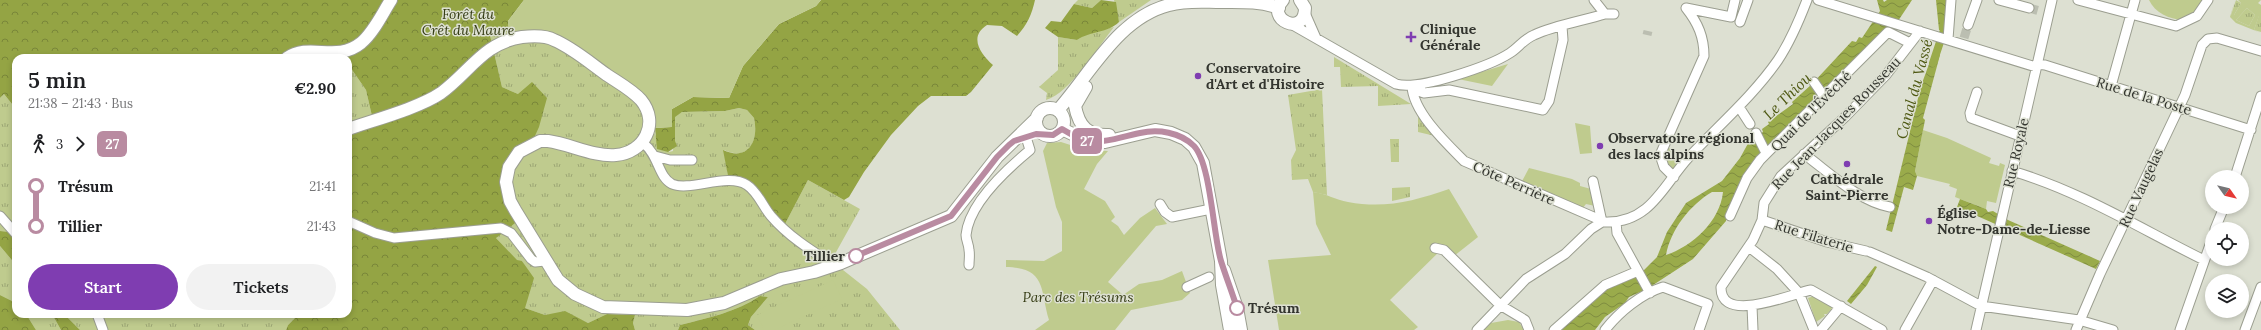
<!DOCTYPE html>
<meta charset="utf-8">
<style>
:root{--surface:#fff;--page:#f2f2f2;--text:#202124;--muted:#757577;--accent:#7f3db1}
body{margin:0;font-family:Lora,serif;background:var(--page);color:var(--text);height:100vh;display:flex;flex-direction:column;font-size:15px;white-space:nowrap}
*{box-sizing:border-box;margin:0}
p{font-size:13px;color:var(--muted)}
.icon{flex:none;width:22px;height:22px;fill:none;stroke:currentColor;stroke-width:2;stroke-linecap:round;stroke-linejoin:round}
.map{position:relative;flex:1;overflow:hidden}
.details{position:absolute;left:12px;top:54px;width:340px;height:264px;display:flex;flex-direction:column;background:var(--surface);border-radius:12px;box-shadow:0 2px 6px #0003}
.details>*{flex:none}
.badge{padding:0 8px;border-radius:6px;font-size:14px;line-height:26px}
.needle{width:26px;rotate:124deg}
.tools{position:absolute;left:2205px;top:170px;display:grid;gap:8px}
.tools a{display:grid;place-items:center;width:44px;height:44px;border-radius:50%;background:var(--surface);box-shadow:0 2px 6px #0003;font-size:20px}
.map>.badge{position:absolute;translate:-50% -50%;box-shadow:0 0 0 2px #fff}
.legs{display:flex;align-items:center;gap:6px;height:44px;padding:0 16px;font-size:13px}
.legs p{margin-inline-start:auto}
.summary{display:flex;align-items:center;justify-content:space-between;height:68px;padding:0 16px}
h1{font-size:22px;font-weight:600;line-height:30px}
.action{display:flex;gap:8px;margin-top:auto;padding:8px 16px}
.action a{flex:1;height:46px;border-radius:24px;background:var(--accent);color:#fff;font-size:16px;font-weight:600;line-height:46px;text-align:center}
.action a+a{background:var(--page);color:var(--text)}
ul{padding:0 16px;list-style:none}
li{display:flex;align-items:center;gap:14px;height:40px;font-size:15px}
li i{display:grid;place-items:center;width:6px;height:100%;margin:0 5px;background:currentColor}
li i::after{content:'';width:10px;height:10px;margin:-5px;border:3px solid;border-radius:50%;background:var(--surface)}
li p{margin-inline-start:auto}
li:first-child i{background:linear-gradient(#0000 50%,currentColor 0)}
li:last-child i{background:linear-gradient(currentColor 50%,#0000 0)}
.map>svg:first-child{display:block}
.grass{fill:url(#grass-tufts)}
.forest{fill:url(#forest-crowns)}
.green{fill:#bfcb8e;fill-rule:evenodd}
.water{fill:url(#water-waves);fill-rule:evenodd}
.lines{fill:none;stroke-linecap:round;stroke-linejoin:round}
.canal{stroke:#9aab4b;stroke-width:8}
.minor-tunnel{stroke:#bbbeb1;stroke-width:9;stroke-dasharray:9 4.5;stroke-linecap:butt}
.minor-casing{stroke:#9b9e90;stroke-width:11}
.major-casing{stroke:#9b9e90;stroke-width:14}
.minor{stroke:#fff;stroke-width:9}
.major{stroke:#fff;stroke-width:12}
.line-1-casing{stroke:#fff;stroke-width:9}
.line-1{stroke:#b98ba1;stroke-width:6}
.poi-dot{fill:#7f3db1;stroke:#dde0d2;stroke-width:1.5}
.stop-1-dot{fill:#fff;stroke:#b98ba1;stroke-width:2}
.labels{text-anchor:middle;dominant-baseline:central;stroke-width:3;stroke-linejoin:round;paint-order:stroke}
.park-label{font-size:14px;font-style:italic;fill:#353c14;stroke:#dde0d2}
.poi-label{font-size:14px;font-weight:bold;fill:#33352f;stroke:#dde0d2;text-anchor:start}
.street-label{font-size:14px;fill:#33352f;stroke:#dde0d2}
.stop-label{font-size:14px;font-weight:bold;fill:#33352f;stroke:#dde0d2;text-anchor:end}
.water-label{font-size:15px;font-style:italic;fill:#4e5812;stroke:#dde0d2}
</style>
<div class="map">
<svg width="2261" height="330" viewBox="0 0 2261 330">
<defs>
<pattern id="grass-tufts" width="24" height="20" patternUnits="userSpaceOnUse"><rect width="24" height="20" fill="#bfcb8e"/><path d="M3 7l-1-3M5 7V3M7 7l1-3M15 17l-1-3M17 17v-4M19 17l1-3" fill="none" stroke="#9ca674"/></pattern>
<pattern id="forest-crowns" width="20" height="18" patternUnits="userSpaceOnUse"><rect width="20" height="18" fill="#94a444"/><path d="M2 6a3 3 0 1 1 6 0M12 15a3 3 0 1 1 6 0" fill="none" stroke="#798639"/></pattern>
<pattern id="water-waves" width="16" height="10" patternUnits="userSpaceOnUse"><rect width="16" height="10" fill="#9aab4b"/><path d="M0 5q4-4 8 0t8 0" fill="none" stroke="#7e8c3f"/></pattern>
</defs>
<rect width="100%" height="100%" fill="#dde0d2"/>
<!-- grass -->
<path class="grass" d="M1078 0H1101L1092 8 1074 4Z
M1114 0H1151L1119 22Z
M2236 0 2241 3 2234 15H2231Z
M2247 8 2255 15 2249 26 2236 20Z
M2259 15 2261 16V32L2254 30Z
M1114 27C1098 47 1070 93 1046 100L1047 93 1039 87 1058 70V37L1077 40 1087 33Z
M489 31 541 32 644 96C654 107 654 116 654 131 654 136 665 147 669 152L673 151 675 116 682 112 725 111 739 108 747 110 754 118C759 139 750 162 724 150L728 176 733 178 785 224 808 180 860 209 835 254 843 270 867 289 900 330H755L748 325 751 317 768 297 760 296C737 312 707 318 680 325L678 330H635L633 323 635 315 607 314 588 323 577 318 554 314 545 315 525 308V266L522 261H517L496 238 506 195 518 94 502 87Z
M1334 57 1411 104 1378 106V86L1341 87 1340 67H1334Z
M348 64 366 90 372 116 356 122 348 119Z
M1322 89 1327 195 1313 192 1308 179 1292 180 1291 160 1296 150 1288 95Z
M4 94 16 109V238L10 232 0 231V98Z
M1418 115 1435 136 1418 132Z
M1390 139H1399V162H1391Z
M1410 187V197L1392 201V188Z
M0 246 16 265V303L0 295Z
M26 314H52L61 330H36Z
M64 314H299L288 325 286 330H80Z"/>
<!-- forest -->
<path class="forest" d="M0 0H524L508 21V32L489 31 502 87 518 94 532 82 547 98 539 127 534 138 506 162 519 220 496 238 517 260 522 261 534 278 525 308 545 315 565 311 588 323 607 314 635 315 633 323 635 330H286L288 325 299 314H348V119L356 122 372 116 366 90 348 64V58H343L340 53 287 58H16V109L4 94 0 98Z
M821 0H1035C1032 14 1027 25 1017 36L1002 26 987 25C968 37 981 54 993 65L971 92 966 96H931L918 106 891 135 864 172 849 197 844 200 808 180 785 224 770 210 760 193 728 176 723 150C749 162 759 140 754 118L747 110 739 108 725 111 682 112 675 117V141L677 146 668 152 657 149 655 128 671 127 672 109 693 97 729 98 743 66 779 24 816 6Z
M1101 0 1116 2 1119 22C1108 33 1090 31 1077 40L1058 37 1045 28 1051 21 1061 22 1074 4 1092 8Z
M0 231 10 232 16 238V265L0 246Z
M0 295 16 303V314H26L36 330H0Z
M760 296 768 297 751 317 748 325 755 330H678L680 325C707 318 737 312 760 296Z
M52 314H64L80 330H61Z"/>
<!-- green -->
<path class="green" d="M524 0H821L816 6 779 24 743 66 729 98 693 97 672 109V127L655 128C654 114 653 106 644 96L541 32H508V21Z
M2149 0H2205L2200 9 2183 20C2169 19 2155 13 2149 0Z
M2235 0 2231 15H2234L2241 3 2238 0H2261L2258 3 2261 5V16H2259L2254 30 2261 33 2236 23 2230 17ZM2247 8 2255 15 2249 26 2236 20Z
M1508 64 1492 86 1458 79Z
M1575 123 1590 126 1592 153 1580 154Z
M1923 130 1947 138 1991 158 1989 163 1999 166 2000 163 2005 165 1996 203 1987 201 1986 209 1955 197 1957 189 1949 186 1950 184 1917 176 1915 171Z
M1061 142 1086 150 1108 151 1097 164 1084 189 1105 201 1115 217 1111 221 1118 226 1124 235 1140 218 1155 208 1167 224 1156 226 1108 282 1123 295 1139 284 1162 280 1182 271 1190 293 1182 300 1131 310 1115 330H1035L1049 320C1040 290 1047 268 1006 267V260L1044 261 1062 251V222L1056 207 1043 151 1047 143Z
M1667 145 1680 162 1671 172C1664 165 1662 154 1667 145Z
M1529 168 1572 179 1580 183V186L1591 189 1595 206 1586 204 1582 209 1521 183Z
M1449 189 1478 237 1454 256 1444 247 1390 300 1418 327 1414 330H1279L1268 260 1331 255 1316 224 1313 192C1325 193 1336 200 1348 202 1385 209 1414 201 1449 189Z
M833 280 842 299 774 330H764L757 315Z
M1814 296 1833 307 1827 314H1824L1825 316 1816 322 1808 298Z
M1508 320 1519 322 1524 330H1484L1491 323Z"/>
<!-- water -->
<path class="water" d="M1877 0H1883L1884 2 1887 0H1912L1892 30 1760 156 1726 217V221L1693 259 1647 289 1629 297 1625 303 1605 317 1595 330H1560L1604 290 1643 271 1657 257 1667 232 1686 203 1722 181 1740 158 1751 138 1763 132 1762 129 1769 124 1768 122 1793 104 1792 102 1812 84 1852 41 1856 42 1859 37 1862 38 1880 11ZM1712 192H1723C1720 221 1693 246 1666 255 1671 229 1690 205 1712 192Z
M1936 0H1950L1949 33 1939 30Z
M1933 53 1940 55 1923 118 1925 120 1915 171 1917 176 1913 190 1904 187 1892 232 1886 230 1921 86Z
M1960 199 1986 209 1988 212 1993 211 2008 220 2100 261 2096 269 1957 207Z
M1875 266 1877 267 1867 285 1851 304 1847 301Z"/>
<g class="lines">
<!-- canal -->
<path class="canal" d="M1933 63 1944 30V22"/>
<!-- minor-tunnel -->
<path class="minor-tunnel" d="M2029 8 2040 11
M1647 35 1648 31
M1964 38 1968 25"/>
<!-- minor casing -->
<g class="minor-casing">
<path id="minor" d="M1594 0 1605 14
M1818 0 2036 67
M1999 0 2029 8
M2078 0 2176 26 2197 16 2208 0
M1686 8 1731 17 1735 0
M1305 13 1316 38
M1740 22 1748 0
M1291 24 1396 84C1418 91 1490 66 1510 53 1518 48 1524 39 1534 35 1555 25 1582 21 1605 14H1614
M1968 25 1977 0
M1948 39 1951 0
M2037 64 2045 65 2251 130
M1814 82 1823 95
M1420 85 1421 92 1424 93 1449 90 1543 110 1549 101 1563 40 1562 26
M1412 86C1413 112 1446 143 1464 161L1605 222
M2111 86 2135 0
M1977 92 1970 113 1971 118 2020 136
M1739 107 1750 124
M1756 133 1765 151
M643 143C659 155 658 177 672 184 690 192 728 172 747 185 758 192 763 207 771 216 789 237 812 251 834 265
M1804 154C1830 173 1858 201 1890 207
M655 156 670 160H692
M2012 171C2080 191 2141 229 2204 260
M1674 177 1664 167 1660 155 1704 56C1704 37 1698 23 1686 8
M2235 177 2261 96
M1593 181 1602 222
M1160 204 1165 212 1172 217 1211 209
M0 216 16 234
M1730 216 1747 178 1760 160 1888 32 1910 43
M1762 220 1827 242 1866 251
M348 221 375 233 394 238 501 228 511 233 531 259 535 262 545 261
M1608 222C1651 222 1664 184 1689 157 1719 125 1753 96 1778 60 1790 42 1799 21 1807 0
M1616 222 1617 233 1650 293
M2215 229 2224 207
M1749 247 1777 269 1799 293 1814 330
M1435 248 1444 250 1500 305 1525 320 1529 330
M1870 252 1927 277 1981 306 2079 320 2113 330
M969 265C969 260 970 255 969 250 969 245 966 240 966 235 969 203 1007 169 1030 150L1026 137
M1187 287 1209 277
M1752 306 1753 330
M97 314 103 330
M1477 330 1526 279 1565 254 1591 229 1602 222
M1554 330 1605 285 1638 271
M1605 330C1619 312 1641 294 1663 287L1708 304
M1699 330 1708 304
M1821 330 1841 306
M1882 330 1811 290C1791 294 1720 325 1721 287L1753 240 1762 220 1764 203 1781 176 1845 117 1886 75 1920 31
M1905 330 1933 280
M1976 330 2052 0
M2076 330 2100 274 2185 95 2202 45 2208 39 2217 38 2261 51
M2180 330 2212 239
M2245 330 2261 287"/>
</g>
<!-- major casing -->
<g class="major-casing">
<path id="major" d="M1283 0C1264 19 1305 38 1305 8L1300 0
M287 58C310 42 336 63 361 43 374 32 382 14 391 0
M1086 87 1075 106C1079 127 1088 136 1109 135
M1036 122a14 14 0 1 1 28 0a14 14 0 1 1-28 0Z
M1058 110C1091 73 1118 18 1169 5 1186 0 1204 2 1221 2 1240 2 1260 1 1279 8
M348 129C374 120 419 108 441 93 470 72 483 43 522 37 532 36 545 35 554 40 573 48 590 63 607 75 619 83 632 90 641 100 660 123 644 153 616 155 594 157 570 144 548 141H540L519 152 509 167 506 182 510 201 515 210 558 280 575 294 603 307 687 310 724 303 781 279 814 272 841 263 951 216 997 157 1037 118
M1062 129 1089 142H1105L1155 130 1171 133 1185 139 1194 147 1203 163 1221 261 1222 285 1230 330
M1224 270 1237 308 1241 330"/>
</g>
<!-- minor -->
<use href="#minor" class="minor"/>
<!-- major -->
<use href="#major" class="major"/>
</g>
<g class="lines">
<!-- line-1 casing -->
<g class="line-1-casing">
<path id="line-1" d="M856 256 951 216 997 157 1009 145 1014 141 1036 134 1053 135 1062 129C1095 150 1106 140 1140 133 1158 129 1180 132 1194 146 1211 164 1213 235 1221 261 1226 277 1232 292 1237 308"/>
</g>
<!-- line-1 -->
<use href="#line-1" class="line-1"/>
</g>
<!-- markers -->
<g class="poi-dot">
<path d="M1409 31h4v4h4v4h-4v4h-4v-4h-4v-4h4z"/>
<circle cx="1198" cy="76" r="4"/>
<circle cx="1600" cy="146" r="4"/>
<circle cx="1847" cy="164" r="4"/>
<circle cx="1929" cy="221" r="4"/>
</g>
<g class="stop-1-dot">
<circle cx="856" cy="256" r="7"/>
<circle cx="1237" cy="308" r="7"/>
</g>
<g class="labels">
<!-- park labels -->
<g class="park-label">
<text x="468" y="14">Forêt du<tspan x="468" dy="16">Crêt du Maure</tspan></text>
<text x="1078" y="297">Parc des Trésums</text>
</g>
<!-- poi labels -->
<g class="poi-label">
<text x="1420" y="29">Clinique<tspan x="1420" dy="16">Générale</tspan></text>
<text x="1206" y="68">Conservatoire<tspan x="1206" dy="16">d'Art et d'Histoire</tspan></text>
<text x="1608" y="138">Observatoire régional<tspan x="1608" dy="16">des lacs alpins</tspan></text>
<text x="1847" y="179" text-anchor="middle">Cathédrale<tspan x="1847" dy="16">Saint-Pierre</tspan></text>
<text x="1937" y="213">Église<tspan x="1937" dy="16">Notre-Dame-de-Liesse</tspan></text>
</g>
<!-- street labels -->
<g class="street-label">
<text transform="translate(2144 96) rotate(17)">Rue de la Poste</text>
<text transform="translate(1811 111) rotate(-45)">Quai de l'Évêché</text>
<text transform="translate(1836 123) rotate(-46)">Rue Jean-Jacques Rousseau</text>
<text transform="translate(2016 153) rotate(-77)">Rue Royale</text>
<text transform="translate(1514 183) rotate(24)">Côte Perrière</text>
<text transform="translate(2141 188) rotate(-65)">Rue Vaugelas</text>
<text transform="translate(1814 236) rotate(17)">Rue Filaterie</text>
</g>
<!-- stop labels -->
<g class="stop-label">
<text x="845" y="256">Tillier</text>
<text x="1248" y="308" text-anchor="start">Trésum</text>
</g>
<!-- water labels -->
<g class="water-label">
<text transform="translate(1914 89) rotate(-75)">Canal du Vassé</text>
<text transform="translate(1787 96) rotate(-44)">Le Thiou</text>
</g>
</g>
</svg>
<div class="tools">
<a><svg class="needle" viewBox="-14 -14 28 28"><path d="M0-13l5 13h-10z" fill="#e53935"/><path d="M0 13l5-13h-10z" fill="#757577"/></svg></a>
<a><svg class="icon" aria-label="locate" viewBox="0 0 24 24"><circle cx="12" cy="12" r="6"/><path d="M12 2v4M12 18v4M2 12h4M18 12h4"/></svg></a>
<a><svg class="icon" aria-label="layers" viewBox="0 0 24 24"><path d="M12 4l9 5-9 5-9-5zM3 14l9 5 9-5"/></svg></a>
</div>
<b class="badge" style="left:1087px;top:141px;background:#b98ba1;color:#fff">27</b>
<section class="details">
<div class="summary"><div><h1>5 min</h1><p>21:38 – 21:43 · Bus</p></div><b>€2.90</b></div>
<div class="legs"><svg class="icon" aria-label="walk" viewBox="0 0 24 24"><circle cx="13" cy="4" r="2"/><path d="M13 8l-2 6 4 7M11 14l-3 7M7 12l3-4h3l4 4"/></svg>3<svg class="icon" aria-label="forward" viewBox="0 0 24 24"><path d="M9 5l7 7-7 7"/></svg><b class="badge" style="background:#b98ba1;color:#fff">27</b></div>
<ul>
<li><i style="color:#b98ba1"></i><b>Trésum</b><p>21:41</p></li>
<li><i style="color:#b98ba1"></i><b>Tillier</b><p>21:43</p></li>
</ul>
<div class="action"><a>Start</a><a>Tickets</a></div>
</section>
</div>
